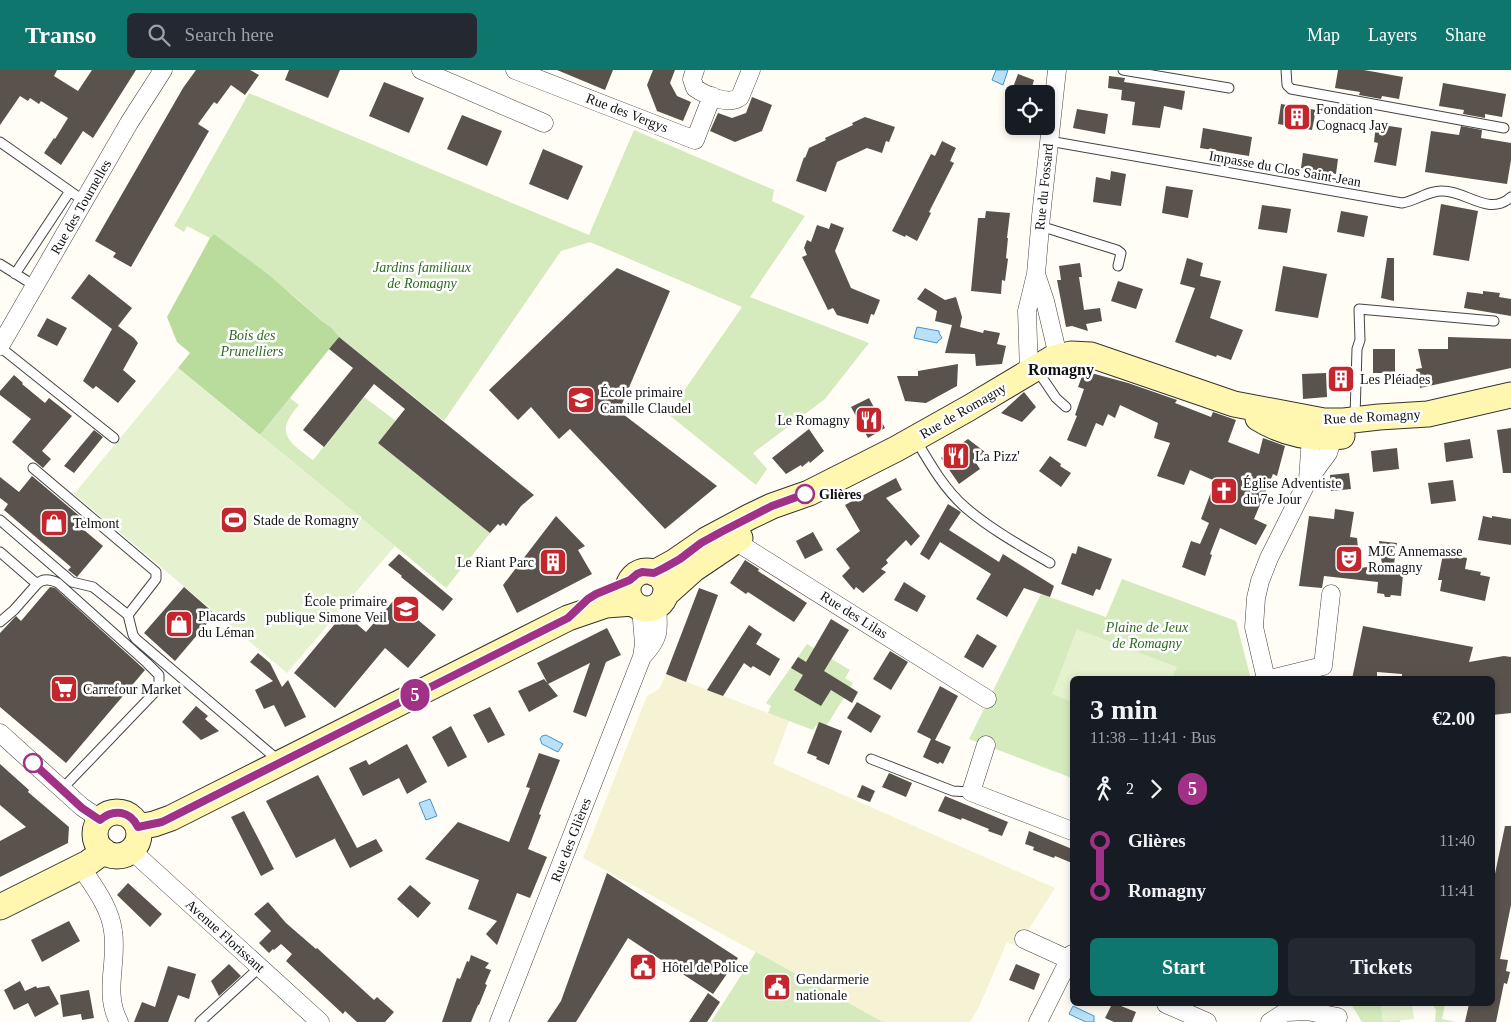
<!DOCTYPE html>
<meta charset="utf-8">
<style>
:root{--surface:#171b24;--page:#242831;--text:#f1f3f6;--muted:#9ea1a6;--accent:#0f766e}
body{margin:0;font-family:"Times New Roman",serif;background:var(--page);color:var(--text);height:100vh;display:flex;flex-direction:column;font-size:19px;white-space:nowrap}
*{box-sizing:border-box;margin:0}
p{font-size:16px;color:var(--muted)}
.icon{flex:none;width:28px;height:28px;fill:none;stroke:currentColor;stroke-width:2;stroke-linecap:round;stroke-linejoin:round}
.map{position:relative;flex:1;overflow:hidden}
.sheet{position:absolute;left:1070px;top:606px;width:425px;height:330px;display:flex;flex-direction:column;background:var(--surface);border-radius:8px;box-shadow:0 2px 8px #0003}
.sheet>*{flex:none}
.badge{padding:0 10px;border-radius:16px;font-size:18px;line-height:32px}
.fabs{position:absolute;left:1005px;top:15px;display:grid;gap:10px}
.fabs a{display:grid;place-items:center;width:50px;height:50px;border-radius:8px;background:var(--surface);box-shadow:0 2px 8px #0003;font-size:25px}
.map>.badge{position:absolute;translate:-50% -50%;box-shadow:0 0 0 2px #fff}
.legs{display:flex;align-items:center;gap:8px;height:55px;padding:0 20px;font-size:16px}
.legs p{margin-inline-start:auto}
.summary{display:flex;align-items:center;justify-content:space-between;height:85px;padding:0 20px}
h1{font-size:28px;font-weight:700;line-height:38px}
.action{display:flex;gap:10px;margin-top:auto;padding:10px 20px}
.action a{flex:1;height:58px;border-radius:8px;background:var(--accent);color:#fff;font-size:20px;font-weight:700;line-height:58px;text-align:center}
.action a+a{background:var(--page);color:var(--text)}
ul{padding:0 20px;list-style:none}
li{display:flex;align-items:center;gap:18px;height:50px;font-size:19px}
li i{display:grid;place-items:center;width:8px;height:100%;margin:0 6px;background:currentColor}
li i::after{content:'';width:12px;height:12px;margin:-6px;border:4px solid;border-radius:50%;background:var(--surface)}
li p{margin-inline-start:auto}
li:first-child i{background:linear-gradient(#0000 50%,currentColor 0)}
li:last-child i{background:linear-gradient(currentColor 50%,#0000 0)}
header{display:flex;align-items:center;gap:30px;box-sizing:border-box;height:70px;padding:0 25px;background:var(--accent);color:#fff}
header strong{font-size:24px}
nav{display:flex;gap:28px;margin-inline-start:auto;font-size:18px}
.search{width:350px;height:45px;background:var(--page);display:flex;align-items:center;gap:12px;box-sizing:border-box;padding:0 18px;border-radius:8px;color:var(--muted);font-size:19px}
.map>svg:first-child{display:block}
.farmland{fill:#f6f3d4}
.green{fill:#d5ebbd}
.forest{fill:#b9dc9c}
.pitch{fill:#e6f2cf}
.water{fill:#b9e0f7;stroke:#3f96cf}
.building{fill:#5a524d}
.lines{fill:none;stroke-linecap:round;stroke-linejoin:round}
.lane-casing{stroke:#444;stroke-width:11}
.street-casing{stroke:#444;stroke-width:19}
.secondary-casing{stroke:#333;stroke-width:27}
.lane{stroke:#fff;stroke-width:9}
.street{stroke:#fff;stroke-width:18}
.secondary{stroke:#fff6b0;stroke-width:25}
.line-1-casing{stroke:#fff;stroke-width:11}
.line-1{stroke:#a13187;stroke-width:8}
.stop-1-dot{fill:#fff;stroke:#a13187;stroke-width:2.5}
.labels{text-anchor:middle;dominant-baseline:central;stroke-width:5;stroke-linejoin:round;paint-order:stroke}
.poi-label{font-size:14px;fill:#111;stroke:#fff;text-anchor:start}
.street-label{font-size:14px;fill:#111;stroke:#fff}
.park-label{font-size:14px;font-style:italic;fill:#2f6b1f;stroke:#fff}
.stop-label{font-size:14px;font-weight:bold;fill:#111;stroke:#fff;text-anchor:start}
.quarter-label{font-size:16px;font-weight:bold;fill:#111;stroke:#fff}
</style>
<header>
<strong>Transo</strong>
<div class="search"><svg class="icon" aria-label="search" viewBox="0 0 24 24"><circle cx="10" cy="10" r="6"/><path d="M15 15l6 6"/></svg>Search here</div>
<nav><a>Map</a><a>Layers</a><a>Share</a></nav>
</header>
<div class="map">
<svg width="1511" height="952" viewBox="0 0 1511 952">
<rect width="100%" height="100%" fill="#fffdf5"/>
<!-- farmland -->
<path class="farmland" d="M666 604 789 651 773 694 1055 818 1018 876 1007 872 979 937 970 952H883L583 788 647 626 659 619Z"/>
<!-- green -->
<path class="green" d="M249 23 589 165 634 60 774 120 772 131 805 146 750 227 869 273 825 329 753 383 767 399 756 415 668 344 742 237 590 172 561 181 444 351 339 267 332 258 323 252 295 227 214 164 210 168 187 156 184 162 174 156Z
M364 327 396 351 378 373 490 463 446 518 260 365 290 328 299 335C274 363 288 371 313 390Z
M1122 509 1236 551 1251 609H1072V708L969 669 1041 524 1106 547Z
M807 574 850 600 845 608 853 613 825 658 816 655 813 660 768 643 771 636 766 633Z
M756 882 883 952H711Z
M1351 934H1381L1383 951 1400 950V952H1362Z
M1432 934H1445L1442 949 1456 952H1435L1436 940Z"/>
<!-- forest -->
<path class="forest" d="M214 164 269 205 323 252 332 258 339 267 260 365 178 298 190 283 177 272 167 247 210 168Z"/>
<!-- pitch -->
<path class="pitch" d="M178 298 395 476 287 603 74 424Z
M1077 559 1177 597 1172 609H1072V632L1052 624Z
M1381 934H1412L1414 949 1383 952Z"/>
<!-- water -->
<path class="water" d="M996 0H1008L1003 15 992 10Z
M917 257 939 261V263L942 268 938 271 937 273 914 268Z
M546 665 563 674 558 682 542 674 540 669 542 666Z
M430 729 437 746 426 750 419 733Z
M1073 936 1094 946V952H1086L1069 944Z"/>
<!-- building -->
<path class="building" d="M0 0H57L54 6 78 21 92 0H136L93 68 83 61 61 95 44 83 54 68 55 69 68 48 41 31 39 34 30 28 28 31 20 26 0 55Z
M196 0H250L259 5 245 25 231 15 217 34 214 32 198 54 209 61 131 197 113 187 116 183 95 171 183 18Z
M289 0H340L328 28 285 10Z
M557 0H613L605 20Z
M653 0H675L670 13 677 26 691 32 683 51 657 41 647 15Z
M1338 0H1364L1403 7 1399 29 1382 26 1381 29 1359 25 1360 22 1335 18Z
M1018 4 1034 10 1030 24H1012L1014 20H1012Z
M1109 6 1125 8 1124 12 1185 21 1182 40 1164 36 1160 58 1132 55 1135 32 1121 30 1122 20 1108 18Z
M384 12 424 28 409 63 369 46Z
M1443 13 1506 24 1502 47 1485 44V48L1463 44 1464 40 1439 36Z
M752 27 772 35 762 61 735 72 710 61 718 43 732 48 746 43Z
M1281 34 1316 40 1312 60 1278 54Z
M1077 39 1108 44 1105 64 1073 58Z
M462 45 502 61 487 96 447 79Z
M865 47 895 57 889 72 886 71 882 83 867 78 837 92 826 122 796 111 804 87 805 88 809 78 826 70 825 68 853 55 852 53Z
M1376 54 1402 58 1396 96 1374 92 1378 73 1374 72Z
M1461 56 1482 60 1481 68 1511 73V90L1507 114 1425 102 1431 61 1459 65Z
M1203 58 1252 67 1249 86 1200 78Z
M942 71 956 78 950 91 954 93 929 142 931 143 917 171 906 165 905 167 892 161 931 84 935 86Z
M543 79 583 96 568 130 529 114Z
M1303 83 1338 89 1336 104 1301 98Z
M1111 101 1126 104 1121 136 1093 132 1096 107 1110 110Z
M1166 116 1193 120 1188 148 1162 143Z
M1441 134 1478 141 1469 191 1433 185Z
M1262 135 1291 139 1287 163 1258 159Z
M986 141 1010 143 1007 168H1008L1006 188 1008 189 1005 211 1002 210 1001 224 971 221 978 148H985Z
M1341 141 1368 146 1364 167 1337 162Z
M831 153 844 158 835 181 851 218 880 230 874 245 871 244 868 254 837 245 833 238 828 240 802 187 807 185 804 178 807 170 811 172 817 155 829 159Z
M1187 188 1203 193 1200 206 1221 211 1210 248 1243 260 1231 290 1217 285 1216 287 1175 272 1195 218 1180 214Z
M1387 188H1394V231L1381 228Z
M1080 193 1082 207H1079L1084 240 1100 238 1102 251 1086 254 1088 261 1072 256 1066 257 1057 210H1061L1059 196Z
M1283 196 1327 204 1318 248 1275 241Z
M617 198 670 221 619 341 717 416 665 459 570 359 559 369 531 337 518 350 489 320Z
M89 204 132 238 118 256 134 268 138 273 123 300 136 311 118 333 96 316 93 319 83 311 112 259 71 228Z
M1118 211 1143 219 1136 239 1111 231Z
M925 218 945 230 956 227 962 247 960 257 935 251 937 241 917 229Z
M1483 221 1500 223 1499 227 1511 229V246L1464 238 1467 222 1483 224Z
M47 248 67 258 57 276 37 266Z
M952 255 983 263 984 260 1000 263 997 274 1006 276 1002 294 976 296 975 284 945 283Z
M339 267 534 425 521 436 506 456 503 453 500 456 498 454 490 463 378 373 405 339 374 314 324 377 303 360 353 298 329 279Z
M1448 267 1511 269V298L1420 318 1416 299 1422 298 1418 279H1448Z
M1373 279H1395V303H1373Z
M958 294 957 316 926 333 905 331 897 306H918V301Z
M1084 301 1128 313 1177 330 1175 333 1211 347 1213 342 1236 350 1228 372 1259 384 1263 368 1285 376 1277 406 1273 404 1254 449 1267 455 1256 475 1220 458 1210 484 1212 485 1205 506 1182 497 1191 471 1200 474 1209 453 1201 449 1215 411 1190 400 1184 415 1157 406 1170 373 1154 368 1158 353 1120 335 1115 348 1108 344 1103 356 1096 353 1086 377 1067 370 1077 346 1075 345 1084 319 1078 317Z
M1326 303 1327 327 1303 329 1302 304Z
M14 305 23 313 22 314 45 333 49 328 72 346 42 381 51 389 43 398 12 372 31 349 0 325V321Z
M1024 322 1036 337 1022 352 1001 343Z
M869 328 885 358 868 368 851 337Z
M1511 358V403H1503L1497 360Z
M809 359 824 381 810 393 809 391 802 397 801 395 786 404 772 388Z
M94 360 103 367 74 403 64 396Z
M968 369 985 382 974 390 980 399 959 414 941 388Z
M1470 369 1473 388 1446 392 1444 373Z
M1397 378 1399 399 1373 402 1371 381Z
M1050 386 1061 394 1060 396 1071 403 1061 417 1039 401Z
M1349 403 1351 419 1331 421 1330 405Z
M32 406 89 454 84 460 103 476 77 507 68 500 71 497 4 440 8 434 0 428V407L19 422Z
M896 408 902 420 886 428 920 466 911 476 906 470 886 490 888 493 881 499 886 502 863 523 856 517 854 520 842 506 850 498 836 479 860 461 845 435Z
M1453 410 1456 431 1431 434 1428 413Z
M948 434 961 442 949 460 999 492 1003 484 1054 516 1050 527 1024 518 1007 547 976 529 991 504 940 472 929 490 920 484Z
M1335 439 1354 442 1350 467 1357 468 1360 498 1382 495 1379 471 1397 473 1394 494 1404 495 1401 526 1391 525 1390 527H1385L1384 524 1377 523 1378 512 1324 506 1322 518 1299 516 1309 446 1334 449Z
M556 446 585 476 578 480 592 504 517 543 503 515Z
M1483 446 1492 448V446L1511 449V475L1478 470Z
M813 462 823 480 805 489 796 471Z
M1078 476 1112 489 1100 520 1096 519 1093 526 1061 514 1072 483 1076 484Z
M399 484 453 529 443 541 401 507 402 506 388 495Z
M1443 484 1467 488 1465 499 1481 502 1480 505 1490 507 1485 531 1440 521 1442 510H1438Z
M745 490 759 499 758 501 807 533 794 552 748 522 746 524 730 513Z
M904 512 926 526 917 542 894 530Z
M50 517 55 518 145 600 66 693 0 637V563L16 546 21 551Z
M184 517 215 544 175 591 144 563Z
M699 518 718 525 686 612 666 604Z
M394 530 436 565 408 598 385 578 335 638 294 603 344 543 366 562Z
M831 549 849 560 824 601 858 622 852 633 831 620 821 636 794 620 803 605 791 598 798 587 806 592Z
M749 555 762 564 756 574 780 589 770 606 753 596 751 598 744 593 723 626 707 620Z
M1363 556 1473 577 1469 592 1504 586 1511 587V643L1492 645V609H1402V604L1377 602V609H1352Z
M607 558 621 585 606 592 586 647 573 642 590 593 548 614 537 593Z
M977 564 997 576 983 598 964 587Z
M890 581 908 592 891 620 873 609Z
M258 583 270 593 282 617 288 610 306 647 285 657 274 635 264 639 255 620 273 611 250 592Z
M544 609 558 626 529 642 518 621Z
M940 616 958 626 935 670 951 677 943 694 940 692 938 694 923 687 931 669 917 662Z
M857 632 881 646 871 663 847 648Z
M196 636 208 646 205 649 219 661 201 670 182 652Z
M490 637 505 665 488 673 473 645Z
M819 652 842 661 829 695 816 689 817 687 807 683Z
M451 656 467 687 448 697 432 667Z
M407 674 427 712 407 724 399 708 363 726 349 698 366 690 369 695Z
M539 683 560 690 539 744 541 745 528 779 547 787 530 828 517 823 497 875 486 864 497 851 468 839 479 810 425 789 458 752 509 772 530 718 526 717Z
M0 694 29 720 28 722 69 757 68 773 0 807V771L26 757 0 735Z
M889 703 912 713 906 727 882 717Z
M318 705 357 778 376 769 383 781 350 798 335 769 336 768 296 788 266 731Z
M862 715 875 721 870 732 857 727Z
M945 726 1008 752 1002 766 988 761 989 759 962 748 961 750 938 741Z
M244 741 274 799 261 806 231 747Z
M1505 756H1511V835L1500 889 1508 890 1506 901 1510 902 1507 914 1504 913 1496 952H1465L1469 934H1492V818Z
M1029 761 1072 779V793L1055 786 1054 788 1033 780 1034 777 1025 774Z
M607 803 738 888 713 924 628 868 576 952H547L561 931Z
M128 813 162 844 150 857 117 825Z
M410 815 431 833 418 848 397 829Z
M268 832 286 853 316 879 317 878 374 930 377 927 394 942 385 952H357L345 941 343 944 286 891 292 884 281 874 274 880 273 879 269 883 259 873 271 861 254 844Z
M69 851 80 871 42 892 31 870Z
M471 885 489 893 485 898 491 900 485 914 487 915 479 935H478L471 952H442L457 908 460 909 467 891 469 892Z
M229 894 241 906 219 926 211 911Z
M1016 894 1040 904 1034 920 1009 910Z
M168 896 196 904 189 929 178 925 168 952H134L142 932 155 937Z
M20 911 25 921 36 916 37 918 49 916 59 934 35 947 28 933 14 940 4 920Z
M89 920 94 948 82 950 81 944 63 947 60 925Z
M708 923 720 932 707 952H689Z
M1112 934H1116L1136 942 1132 952H1114L1105 948Z"/>
<g class="lines">
<!-- lane casing -->
<g class="lane-casing">
<path id="lane" d="M1123 0 1229 18
M1286 0 1287 15 1291 19 1504 58
M1049 71 1402 133C1416 131 1429 120 1443 121 1467 121 1489 147 1511 127
M0 72 84 131
M1040 156 1117 180 1121 183 1118 196
M0 194 35 216
M15 204 70 121
M0 277 114 368
M1037 300 1056 328 1066 337
M1355 347 1357 279 1360 270 1359 239 1494 251
M916 370C930 394 945 420 966 438 992 460 1021 476 1050 493
M33 398 156 502V509L128 545 133 565 136 569 278 690
M0 450 72 512 93 517 128 545
M0 482 37 514 14 540 0 552
M37 514C43 508 50 509 58 513L147 593 159 605V613L156 621 62 719
M871 689 953 721 971 722
M200 952 260 897"/>
</g>
<!-- street casing -->
<g class="street-casing">
<path id="street" d="M421 0 544 53
M515 0 695 70 712 26
M695 0 692 9 695 18C705 25 729 36 740 27L751 0
M1036 204 1045 231 1058 286
M0 276 129 53 163 0
M1029 302 1027 241 1036 204 1041 146 1057 0
M1308 410 1311 367 1315 355
M727 466 987 629
M642 587C660 568 659 561 657 536
M1266 609 1254 557 1256 528 1260 511 1269 488 1308 410 1328 383 1330 377 1331 357
M1270 609 1323 596 1331 524
M0 663 82 737 100 749
M986 675 971 722 1072 761
M131 780 320 952
M81 797C94 817 110 837 113 861 118 892 103 923 119 952
M1024 869 1072 891
M1166 934 1207 952
M1287 942 1307 941 1338 947
M499 952 642 587 644 574 641 538
M1038 952 1072 884
M1270 952 1295 936"/>
</g>
<!-- secondary casing -->
<g class="secondary-casing">
<path id="secondary" d="M1258 348C1284 364 1311 370 1342 366
M628 520a19 19 0 1 1 38 0a19 19 0 1 1-38 0Z
M654 503 674 492 706 470 749 447 772 436 809 423 896 379 969 338 1051 289 1071 284 1091 285 1234 334 1324 351H1344L1379 347 1428 344 1511 325
M665 525 694 499 740 468
M95 764a22 22 0 1 1 44 0a22 22 0 1 1-44 0Z
M138 757 154 754 171 748 568 548 606 535 633 533
M0 837 88 793 104 781"/>
</g>
<!-- lane -->
<use href="#lane" class="lane"/>
<!-- street -->
<use href="#street" class="street"/>
<!-- secondary -->
<use href="#secondary" class="secondary"/>
</g>
<g class="lines">
<!-- line-1 casing -->
<g class="line-1-casing">
<path id="line-1" d="M33 693 82 738 100 750C114 738 130 741 138 757L162 752 568 548 588 529 596 524 630 510 637 504 642 502 654 503 664 498 680 489 701 473 721 462 772 436 805 424"/>
</g>
<!-- line-1 -->
<use href="#line-1" class="line-1"/>
</g>
<!-- icons -->
<defs>
<g id="building-square" transform="scale(1.4375)"><rect x="-9" y="-9" width="18" height="18" rx="4" fill="#c4262e" stroke="#fff"/><path d="M-4-6H4V6H1V3H-1V6H-4ZM-2.5-4.3h1.7v1.8h-1.7ZM.8-4.3h1.7v1.8H.8ZM-2.5-1h1.7V.8h-1.7ZM.8-1h1.7V.8H.8Z" fill="#fff"/></g>
<g id="school-square" transform="scale(1.4375)"><rect x="-9" y="-9" width="18" height="18" rx="4" fill="#c4262e" stroke="#fff"/><path d="M0-5L7-2L0 1L-7-2ZM-4 1L0 2.5L4 1V4Q0 6-4 4Z" fill="#fff"/></g>
<g id="restaurant-square" transform="scale(1.4375)"><rect x="-9" y="-9" width="18" height="18" rx="4" fill="#c4262e" stroke="#fff"/><path d="M-5-6h1v4h1v-4h1v4h1v-4h1v5L-1.5 .5V6h-2V.5L-5-1ZM5-6V6H3V1.5H1.5Q1.5-4 5-6Z" fill="#fff"/></g>
<g id="church-square" transform="scale(1.4375)"><rect x="-9" y="-9" width="18" height="18" rx="4" fill="#c4262e" stroke="#fff"/><path d="M-1.2-6h2.4v3.5h3.3v2.4h-3.3V6h-2.4V-.1h-3.3v-2.4h3.3Z" fill="#fff"/></g>
<g id="stadium-square" transform="scale(1.4375)"><rect x="-9" y="-9" width="18" height="18" rx="4" fill="#c4262e" stroke="#fff"/><path d="M0-5a6.5 5 0 1 0 0 10a6.5 5 0 1 0 0-10ZM-3.5-1.8h7v3.6h-7Z" fill="#fff"/></g>
<g id="shop-square" transform="scale(1.4375)"><rect x="-9" y="-9" width="18" height="18" rx="4" fill="#c4262e" stroke="#fff"/><path d="M-5-2.5h2.3a2.7 3.5 0 0 1 5.4 0H5L5.5 6h-11ZM-1.5-2.5h3a1.5 2.3 0 0 0-3 0Z" fill="#fff"/></g>
<g id="theatre-square" transform="scale(1.4375)"><rect x="-9" y="-9" width="18" height="18" rx="4" fill="#c4262e" stroke="#fff"/><path d="M-5-5.5Q0-4 5-5.5V0Q5 5 0 6Q-5 5-5 0ZM-3.3-2.5H-1v1.5H-3.3ZM1-2.5H3.3v1.5H1ZM-2.8 1Q0 5.5 2.8 1Z" fill="#fff"/></g>
<g id="supermarket-square" transform="scale(1.4375)"><rect x="-9" y="-9" width="18" height="18" rx="4" fill="#c4262e" stroke="#fff"/><path d="M-6-5.5h2.5l.6 2H6L4.5 2H-2.5L-4.4-4H-6ZM-1.5 3.2a1.3 1.3 0 1 0 .1 0ZM3 3.2a1.3 1.3 0 1 0 .1 0Z" fill="#fff"/></g>
<g id="civic-square" transform="scale(1.4375)"><rect x="-9" y="-9" width="18" height="18" rx="4" fill="#c4262e" stroke="#fff"/><path d="M-.6-6.5H3V-4.5H.6V-3L4-1V1h2V6H-6V1h2V-1L-.6-3ZM-1.2 2.5V6h2.4V2.5Z" fill="#fff"/></g>
</defs>
<g fill-rule="evenodd">
<use href="#building-square" x="1297" y="47"/>
<use href="#building-square" x="1341" y="309"/>
<use href="#school-square" x="581" y="330"/>
<use href="#restaurant-square" x="869" y="350"/>
<use href="#restaurant-square" x="956" y="386"/>
<use href="#church-square" x="1224" y="421"/>
<use href="#stadium-square" x="234" y="450"/>
<use href="#shop-square" x="54" y="453"/>
<use href="#theatre-square" x="1349" y="489"/>
<use href="#building-square" x="553" y="492"/>
<use href="#school-square" x="406" y="539"/>
<use href="#shop-square" x="179" y="554"/>
<use href="#supermarket-square" x="64" y="619"/>
<use href="#civic-square" x="643" y="897"/>
<use href="#civic-square" x="777" y="917"/>
</g>
<!-- markers -->
<g class="stop-1-dot">
<circle cx="805" cy="424" r="9"/>
<circle cx="33" cy="693" r="9"/>
</g>
<g class="labels">
<!-- poi labels -->
<g class="poi-label">
<text x="1316" y="39">Fondation<tspan x="1316" dy="16">Cognacq Jay</tspan></text>
<text x="1360" y="309">Les Pléiades</text>
<text x="600" y="322">École primaire<tspan x="600" dy="16">Camille Claudel</tspan></text>
<text x="850" y="350" text-anchor="end">Le Romagny</text>
<text x="975" y="386">La Pizz'</text>
<text x="1243" y="413">Église Adventiste<tspan x="1243" dy="16">du 7e Jour</tspan></text>
<text x="253" y="450">Stade de Romagny</text>
<text x="73" y="453">Telmont</text>
<text x="1368" y="481">MJC Annemasse<tspan x="1368" dy="16">Romagny</tspan></text>
<text x="534" y="492" text-anchor="end">Le Riant Parc</text>
<text x="387" y="531" text-anchor="end">École primaire<tspan x="387" dy="16">publique Simone Veil</tspan></text>
<text x="198" y="546">Placards<tspan x="198" dy="16">du Léman</tspan></text>
<text x="83" y="619">Carrefour Market</text>
<text x="662" y="897">Hôtel de Police</text>
<text x="796" y="909">Gendarmerie<tspan x="796" dy="16">nationale</tspan></text>
</g>
<!-- street labels -->
<g class="street-label">
<text transform="translate(627 43) rotate(21)">Rue des Vergys</text>
<text transform="translate(1285 99) rotate(10)">Impasse du Clos Saint-Jean</text>
<text transform="translate(1044 117) rotate(-84)">Rue du Fossard</text>
<text transform="translate(81 137) rotate(-60)">Rue des Tournelles</text>
<text transform="translate(963 341) rotate(-30)">Rue de Romagny</text>
<text transform="translate(1372 347) rotate(-3)">Rue de Romagny</text>
<text transform="translate(854 545) rotate(32)">Rue des Lilas</text>
<text transform="translate(571 770) rotate(-69)">Rue des Glières</text>
<text transform="translate(225 866) rotate(42)">Avenue Florissant</text>
</g>
<!-- park labels -->
<g class="park-label">
<text x="422" y="197">Jardins familiaux<tspan x="422" dy="16">de Romagny</tspan></text>
<text x="252" y="265">Bois des<tspan x="252" dy="16">Prunelliers</tspan></text>
<text x="1147" y="557">Plaine de Jeux<tspan x="1147" dy="16">de Romagny</tspan></text>
</g>
<!-- stop labels -->
<g class="stop-label">
<text x="819" y="424">Glières</text>
</g>
<!-- quarter labels -->
<g class="quarter-label">
<text x="1061" y="299">Romagny</text>
</g>
</g>
</svg>
<div class="fabs">
<a><svg class="icon" aria-label="locate" viewBox="0 0 24 24"><circle cx="12" cy="12" r="6"/><path d="M12 2v4M12 18v4M2 12h4M18 12h4"/></svg></a>
</div>
<b class="badge" style="left:415px;top:625px;background:#a13187;color:#fff">5</b>
<section class="sheet">
<div class="summary"><div><h1>3 min</h1><p>11:38 – 11:41 · Bus</p></div><b>€2.00</b></div>
<div class="legs"><svg class="icon" aria-label="walk" viewBox="0 0 24 24"><circle cx="13" cy="4" r="2"/><path d="M13 8l-2 6 4 7M11 14l-3 7M7 12l3-4h3l4 4"/></svg>2<svg class="icon" aria-label="forward" viewBox="0 0 24 24"><path d="M9 5l7 7-7 7"/></svg><b class="badge" style="background:#a13187;color:#fff">5</b></div>
<ul>
<li><i style="color:#a13187"></i><b>Glières</b><p>11:40</p></li>
<li><i style="color:#a13187"></i><b>Romagny</b><p>11:41</p></li>
</ul>
<div class="action"><a>Start</a><a>Tickets</a></div>
</section>
</div>
